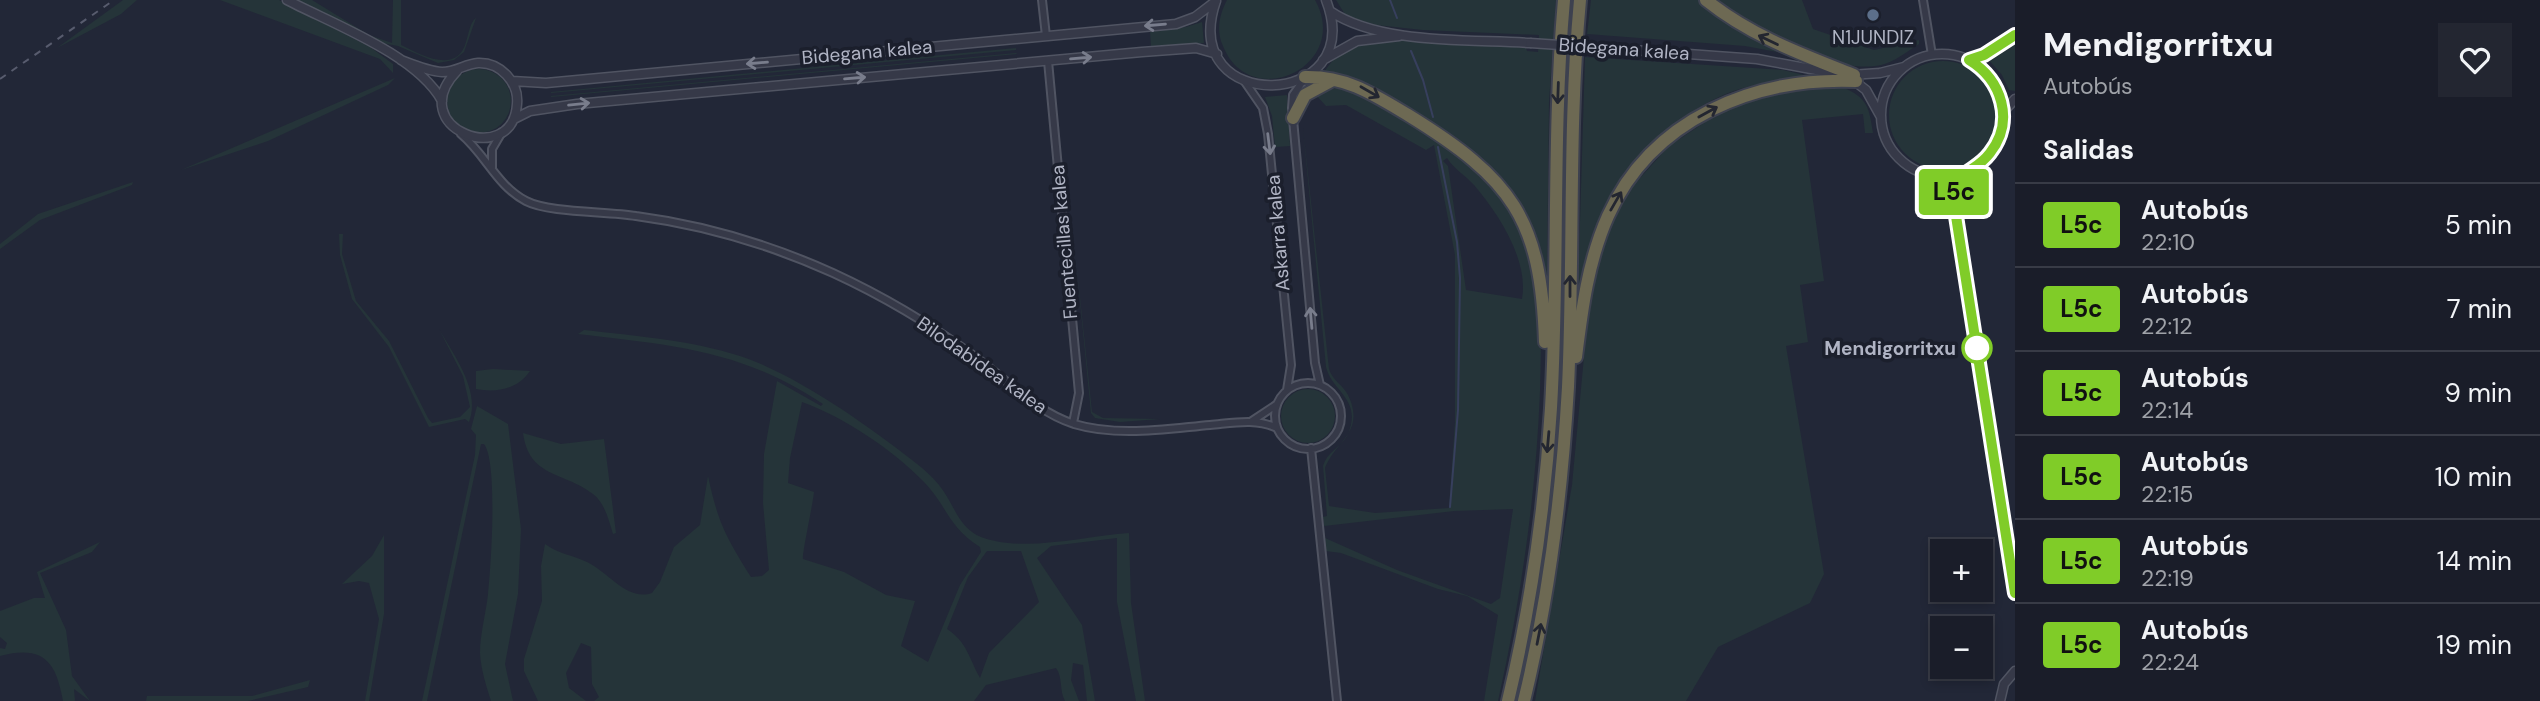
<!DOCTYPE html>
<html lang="es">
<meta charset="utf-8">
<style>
:root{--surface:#1a1d29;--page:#232631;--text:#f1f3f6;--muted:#9fa2a8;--line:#383b46}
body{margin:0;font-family:"DM Sans",sans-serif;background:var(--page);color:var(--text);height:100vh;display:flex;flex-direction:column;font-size:26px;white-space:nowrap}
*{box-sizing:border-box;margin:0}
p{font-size:23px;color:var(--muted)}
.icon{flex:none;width:38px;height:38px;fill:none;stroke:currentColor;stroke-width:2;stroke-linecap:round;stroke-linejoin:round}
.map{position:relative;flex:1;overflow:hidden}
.sheet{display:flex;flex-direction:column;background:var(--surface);width:525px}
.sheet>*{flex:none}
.badge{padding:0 14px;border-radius:5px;font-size:24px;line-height:46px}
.buttons{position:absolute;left:1930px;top:539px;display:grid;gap:14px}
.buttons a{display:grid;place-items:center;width:63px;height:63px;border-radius:0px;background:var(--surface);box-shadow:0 4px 10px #0003,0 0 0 2px var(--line);font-size:35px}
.map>.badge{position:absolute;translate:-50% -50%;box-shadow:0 0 0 4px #fff}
h2{padding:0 28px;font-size:26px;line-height:63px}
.round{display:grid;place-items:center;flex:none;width:74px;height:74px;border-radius:0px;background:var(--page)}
.overview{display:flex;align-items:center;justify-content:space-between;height:119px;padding:0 28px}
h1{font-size:33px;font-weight:800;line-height:52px}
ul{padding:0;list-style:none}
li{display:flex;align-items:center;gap:21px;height:84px;padding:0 28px;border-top:2px solid var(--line)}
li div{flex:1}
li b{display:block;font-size:26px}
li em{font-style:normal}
li .badge{min-width:77px;font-weight:700;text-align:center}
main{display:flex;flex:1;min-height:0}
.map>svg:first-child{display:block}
.green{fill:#253439;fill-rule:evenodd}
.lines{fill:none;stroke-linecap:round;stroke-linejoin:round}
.stream{stroke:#373f5d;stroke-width:2}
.minor-casing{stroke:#505462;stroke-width:10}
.tertiary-casing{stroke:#505462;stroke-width:11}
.motorway-casing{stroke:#3d414f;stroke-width:16}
.minor{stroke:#363948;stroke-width:6}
.tertiary{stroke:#363948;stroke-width:8}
.motorway{stroke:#6d6953;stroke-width:12}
.rail{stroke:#585c6e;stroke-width:2;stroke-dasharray:7 7;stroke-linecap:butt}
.tertiary-bridge-casing{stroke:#505462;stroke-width:11;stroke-linecap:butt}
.tertiary-bridge{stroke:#363948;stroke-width:8}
.oneway{stroke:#797d8c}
.oneway2{stroke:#232630}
.line-casing{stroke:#fff;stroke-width:16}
.line{stroke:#80cc28;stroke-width:10}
.service-dot{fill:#5c6f8a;stroke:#1b1f2c;stroke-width:2.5}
.stop-dot{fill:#fff;stroke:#80cc28;stroke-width:3.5}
.labels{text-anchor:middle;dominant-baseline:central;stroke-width:7;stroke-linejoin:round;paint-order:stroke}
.poi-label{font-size:19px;fill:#b0b4c4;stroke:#1b1f2c}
.street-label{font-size:19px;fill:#b0b4c4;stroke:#1b1f2c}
.stop-label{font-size:19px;font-weight:bold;fill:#b0b4c4;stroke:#1b1f2c;text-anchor:end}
</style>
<main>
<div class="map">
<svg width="2015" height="701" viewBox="0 0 2015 701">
<rect width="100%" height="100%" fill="#222737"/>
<!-- green -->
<path class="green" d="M123 0H137L121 14 57 48Z
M220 0H279L370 47 393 64V73L380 59Z
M298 0H312L369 35 392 43 393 0H401V45C421 55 457 75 466 42 469 33 470 22 476 18L464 52 454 60 438 63 398 46 382 43Z
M1227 0H1315C1352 66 1250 114 1223 46 1216 31 1219 15 1227 0Z
M1336 0H1556L1549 102 1547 275 1511 193 1385 96 1343 75 1324 72C1331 62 1337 55 1347 49 1387 30 1481 45 1526 48L1527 51 1538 52 1539 35 1423 30 1376 25 1346 16Z
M1591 0H1700L1743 34 1794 55 1745 46 1587 34Z
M1714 0H1802L1813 29 1874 50 1919 40V44C1908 51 1894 62 1881 65 1830 76 1754 28 1714 0Z
M1202 22 1204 43 1151 46 1150 31 1186 27Z
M2015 41V91L2009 90 2002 75 1988 59Z
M1016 48V50L551 93V92Z
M1016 53 1017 54 551 97V96Z
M1585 57 1783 70 1808 76C1778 80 1747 84 1719 97 1667 121 1615 172 1596 226 1588 246 1584 268 1578 288Z
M1889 115a54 54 0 1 1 108 0a54 54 0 1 1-108 0Z
M447 101a32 32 0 1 1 64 0a32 32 0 1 1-64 0Z
M395 78 388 85 268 141 181 170Z
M1340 87 1352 88C1405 119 1463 147 1501 197 1516 215 1527 241 1533 263 1543 303 1541 350 1540 391 1536 495 1521 599 1498 701H1484L1498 615 1467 596 1438 589 1341 553 1326 551 1325 538 1397 570 1491 604 1500 598 1513 509 1454 511 1324 526 1323 517 1327 516 1323 466C1327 452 1340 448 1347 436 1364 400 1332 392 1326 367L1303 128 1329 369C1332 380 1343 385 1348 395 1366 432 1335 441 1325 468L1329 506 1375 513 1449 508 1455 422V255L1434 145 1426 150 1346 105 1326 106 1315 94ZM1447 158C1454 169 1465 175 1474 185 1498 213 1529 260 1522 299L1466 290 1448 166 1443 161Z
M1842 87C1868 98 1869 107 1873 133H1865L1863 114 1802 120 1824 281 1800 285 1808 342 1786 346 1824 574 1810 603 1718 647 1686 701H1535L1572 485 1589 303 1600 246 1631 188 1669 146 1731 105 1786 91Z
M1287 95 1290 146 1275 147 1272 116 1265 97Z
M133 182 132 185 40 220 0 249V244L38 214Z
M1563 211 1566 224C1565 291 1567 359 1561 427 1554 519 1538 610 1519 701H1513L1536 592Z
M339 234H343L342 254 356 301 389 341 428 418 432 423 460 417 470 407 463 376 439 329C454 356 481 390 469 422L465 419 429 427 389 347 352 299 340 255Z
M1074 240 1092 412 1103 418 1160 419 1120 422 1095 418 1091 413Z
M584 330C636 336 690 340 740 356 795 374 866 424 912 460 921 467 932 476 939 485 954 503 958 528 981 537 1023 553 1085 536 1129 533L1131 603 1145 701H1136L1117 602V538L1051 546 1037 558 1082 625 1095 701H1087L1083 665 1073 663 1071 680 1079 701H1065C1059 690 1063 677 1056 668L986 685 974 701H594L599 697 592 684 591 647 581 643 566 673 569 688 586 701H538L524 671V659L542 601 541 566 545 544C558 554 573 555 587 562 607 571 628 602 652 593L660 582 674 547 700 525 708 476C718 523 726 537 751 577L762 576 769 570 763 503 764 454 777 381 821 406 823 404C743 350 671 345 578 334ZM802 402C844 417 893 450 924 482 948 507 948 527 980 547L981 552 960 585 928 662 901 646 915 601 886 595 844 572 803 559C802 553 813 504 814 492L788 483 790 458ZM987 551H1021L1039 602 989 653 980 678C969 658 967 642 947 629L968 577Z
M493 369 530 371C518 389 497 393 476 389V371Z
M1281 416a27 27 0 1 1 54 0a27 27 0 1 1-54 0Z
M477 406 508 424 521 529 518 594 505 664 513 701H491C486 685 481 670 480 653 480 634 486 613 488 594 491 567 498 462 484 444H481L427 701H422L475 455 476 435 471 429Z
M523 433 561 444 604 439 616 533 613 534C609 521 605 503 593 494 563 471 529 478 523 433Z
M384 535V614L369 701H365L379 619 369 583 359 581 342 584 372 556Z
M100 542 92 552 40 573 66 630 72 676 90 701 74 689 75 701H63C56 661 43 645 0 656V648L5 649 7 643 0 637V611L34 598H45L37 572Z
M310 680 308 687 248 701H146L147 696H252Z"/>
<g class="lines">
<!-- stream -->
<path class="stream" d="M1390 0 1397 18
M1411 51 1423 80 1433 117
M1438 147 1457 242 1460 278 1458 410 1450 507"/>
<!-- minor casing -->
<g class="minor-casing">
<path id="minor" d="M1042 0 1046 36
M1923 0 1932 55
M1048 61 1079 393 1073 423
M1305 78 1293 95 1292 108 1315 363 1320 385
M1245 82 1263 108 1268 134 1291 365 1287 390
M461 134C486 155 497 186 526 201 549 213 607 211 636 216 704 225 771 245 833 273 883 296 930 324 974 356 1007 379 1034 411 1074 424 1118 437 1165 429 1210 425 1233 423 1256 418 1277 428
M492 168V149L502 132
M1275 416a33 33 0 1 1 66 0a33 33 0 1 1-66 0Z
M1252 421 1276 405
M1311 448 1337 701"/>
</g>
<!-- tertiary casing -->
<g class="tertiary-casing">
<path id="tertiary" d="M287 0C333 24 417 55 442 101
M1216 1C1176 116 1369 111 1326 0
M1330 11C1380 45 1470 39 1530 43
M1605 48 1757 59 1838 74
M1881 115a61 61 0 1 1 122 0a61 61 0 1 1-122 0Z
M401 60C414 65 428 71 442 72 456 72 465 64 478 63 500 62 519 82 517 104 513 170 402 128 457 71
M1323 60 1357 41 1399 36
M1969 60 1984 55 2015 35
M1851 75 1880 73 1904 67
M1853 80 1866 90 1881 117
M512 81 546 83 1176 24 1195 17 1216 1
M2004 111 2015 99
M514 119 530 111 577 104 1142 52 1196 48 1217 54
M1938 176 1953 197 2015 593
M1953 197 1962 173
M2000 701 2004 684 2015 671"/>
</g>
<!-- motorway casing -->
<g class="motorway-casing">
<path id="motorway" d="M1706 0C1751 36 1801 54 1854 75
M1305 77C1346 76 1373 94 1408 115 1512 179 1541 218 1545 342
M1293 118 1305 95 1331 81
M1576 357C1582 309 1588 261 1608 216 1652 118 1755 77 1856 81
M1508 701C1531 605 1545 507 1551 408 1559 272 1552 136 1564 0
M1524 701C1549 598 1562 493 1568 387 1574 258 1568 129 1580 0"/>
</g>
<!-- minor -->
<use href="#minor" class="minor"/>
<!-- tertiary -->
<use href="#tertiary" class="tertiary"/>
<!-- motorway -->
<use href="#motorway" class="motorway"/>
<!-- rail -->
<path class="rail" d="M0 79 114 0"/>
<!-- tertiary-bridge casing -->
<g class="tertiary-bridge-casing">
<path id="tertiary-bridge" d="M1530 43 1605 48"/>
</g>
<!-- tertiary-bridge -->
<use href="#tertiary-bridge" class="tertiary-bridge"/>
</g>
<!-- one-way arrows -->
<defs><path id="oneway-shaft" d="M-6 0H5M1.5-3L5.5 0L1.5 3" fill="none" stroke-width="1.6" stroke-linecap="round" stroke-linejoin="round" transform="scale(1.75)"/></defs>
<g class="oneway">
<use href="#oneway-shaft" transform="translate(1155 25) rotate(175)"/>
<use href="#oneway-shaft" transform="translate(1081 58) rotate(-5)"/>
<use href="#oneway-shaft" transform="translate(757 63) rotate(175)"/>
<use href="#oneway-shaft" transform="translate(855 78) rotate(-5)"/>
<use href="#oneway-shaft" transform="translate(579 104) rotate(-6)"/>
<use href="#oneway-shaft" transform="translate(1269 144) rotate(83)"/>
<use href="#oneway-shaft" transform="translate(1311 318) rotate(-95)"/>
</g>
<g class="oneway2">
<use href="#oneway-shaft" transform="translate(1768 40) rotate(-154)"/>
<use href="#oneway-shaft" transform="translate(1370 92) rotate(30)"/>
<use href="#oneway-shaft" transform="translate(1558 93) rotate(92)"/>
<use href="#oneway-shaft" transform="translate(1708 112) rotate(-29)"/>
<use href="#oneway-shaft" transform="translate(1616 201) rotate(-60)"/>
<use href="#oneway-shaft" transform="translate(1570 286) rotate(-90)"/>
<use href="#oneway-shaft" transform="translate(1548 442) rotate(95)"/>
<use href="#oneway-shaft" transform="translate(1539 634) rotate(-79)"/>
</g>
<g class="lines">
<!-- line casing -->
<g class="line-casing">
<path id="line" d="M2015 35 1984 55 1969 60C2002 80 2015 121 1990 153 1974 174 1959 167 1953 197L2015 593"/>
</g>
<!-- line -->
<use href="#line" class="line"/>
</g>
<!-- markers -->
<circle class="service-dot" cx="1873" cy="15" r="7"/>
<circle class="stop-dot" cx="1977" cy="348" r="14"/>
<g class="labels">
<!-- poi labels -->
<g class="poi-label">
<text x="1873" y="37">N1JUNDIZ</text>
</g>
<!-- street labels -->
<g class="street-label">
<text transform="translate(1624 49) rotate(4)">Bidegana kalea</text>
<text transform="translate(867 52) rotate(-5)">Bidegana kalea</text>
<text transform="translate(1278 233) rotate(-95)">Askarra kalea</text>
<text transform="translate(1064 242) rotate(-95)">Fuentecillas kalea</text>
<text transform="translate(982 365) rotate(35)">Bilodabidea kalea</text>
</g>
<!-- stop labels -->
<g class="stop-label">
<text x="1956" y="348">Mendigorritxu</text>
</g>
</g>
</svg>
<div class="buttons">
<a>+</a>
<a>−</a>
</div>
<b class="badge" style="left:1954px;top:192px;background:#80cc28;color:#111">L5c</b>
</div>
<section class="sheet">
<div class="overview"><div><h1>Mendigorritxu</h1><p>Autobús</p></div><a class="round"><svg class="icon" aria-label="heart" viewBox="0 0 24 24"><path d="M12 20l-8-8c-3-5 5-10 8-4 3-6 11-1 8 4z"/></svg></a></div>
<h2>Salidas</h2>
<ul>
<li><span class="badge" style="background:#80cc28;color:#111">L5c</span><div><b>Autobús</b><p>22:10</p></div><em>5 min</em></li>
<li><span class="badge" style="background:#80cc28;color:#111">L5c</span><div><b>Autobús</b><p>22:12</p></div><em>7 min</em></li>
<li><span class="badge" style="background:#80cc28;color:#111">L5c</span><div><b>Autobús</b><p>22:14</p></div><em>9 min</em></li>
<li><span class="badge" style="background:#80cc28;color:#111">L5c</span><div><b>Autobús</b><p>22:15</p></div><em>10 min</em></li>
<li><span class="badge" style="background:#80cc28;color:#111">L5c</span><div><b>Autobús</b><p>22:19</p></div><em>14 min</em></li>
<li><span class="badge" style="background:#80cc28;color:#111">L5c</span><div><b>Autobús</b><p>22:24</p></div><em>19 min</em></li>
</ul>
</section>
</main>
